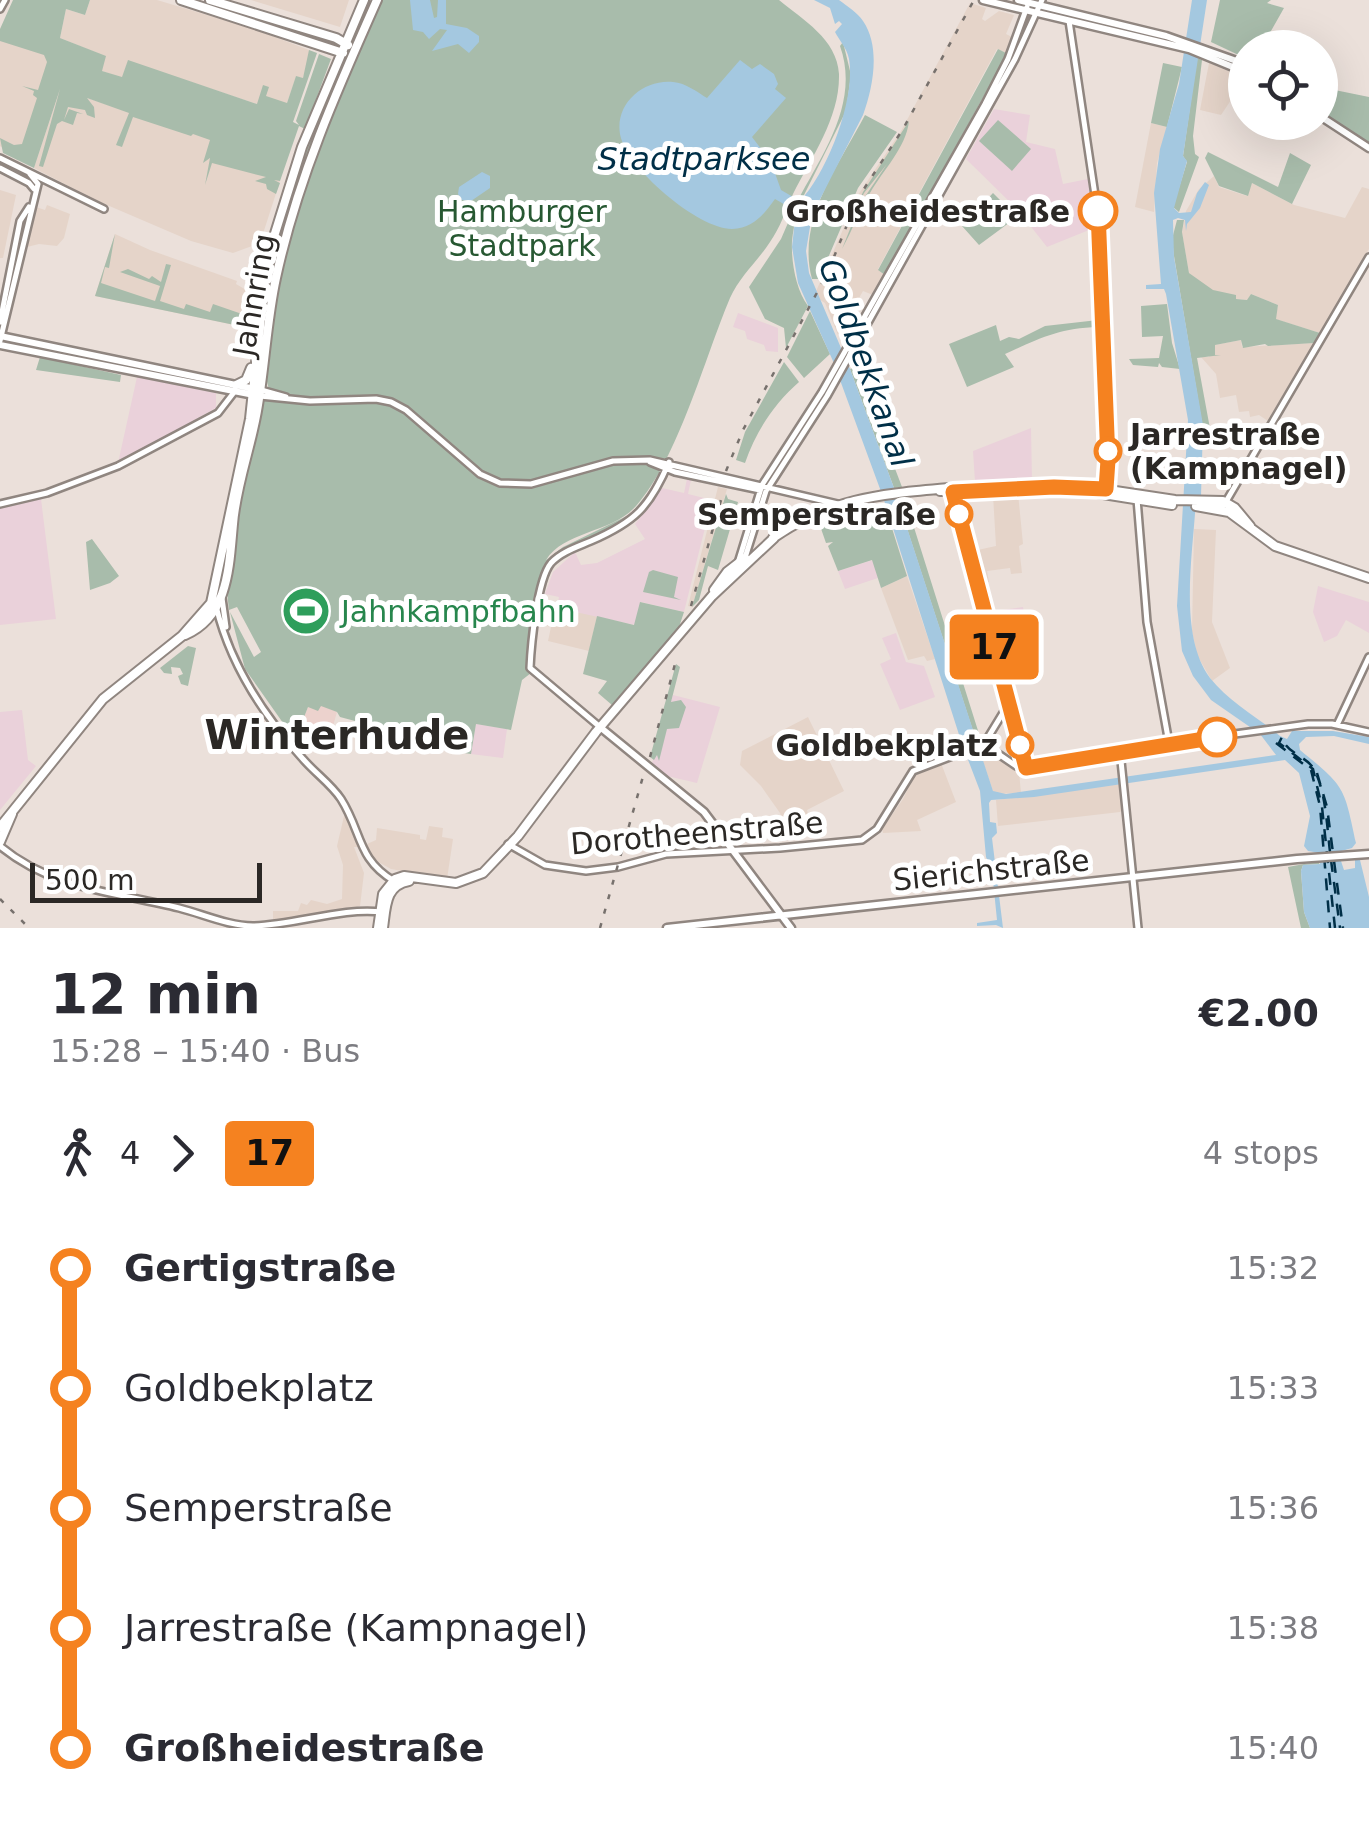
<!DOCTYPE html>
<meta charset="utf-8">
<style>
:root{--surface:#fff;--page:#f7f7f7;--text:#2b2b33;--muted:#7c7c81}
body{margin:0;font-family:"DejaVu Sans",sans-serif;background:var(--page);color:var(--text);height:100vh;display:flex;flex-direction:column;font-size:38px;white-space:nowrap}
*{box-sizing:border-box;margin:0}
p{font-size:32px;color:var(--muted)}
.icon{flex:none;width:55px;height:55px;fill:none;stroke:currentColor;stroke-width:2;stroke-linecap:round;stroke-linejoin:round}
.map{position:relative;height:928px;overflow:hidden}
.side{display:flex;flex-direction:column;background:var(--surface);flex:1}
.side>*{flex:none}
.badge{padding:0 20px;border-radius:8px;font-size:35px;line-height:65px}
.fabs{position:absolute;left:1228px;top:30px;display:grid;gap:20px}
.fabs a{display:grid;place-items:center;width:110px;height:110px;border-radius:50%;background:var(--surface);box-shadow:0 10px 40px #0002;font-size:50px}
.scale{position:absolute;left:30px;bottom:25px;width:232px;box-sizing:border-box;padding-left:10px;border:5px solid #2b2825;border-top:0;font-size:28px;line-height:35px;white-space:nowrap;color:#2b2825;-webkit-text-stroke:8px #fff;paint-order:stroke}
.map>.badge{position:absolute;translate:-50% -50%;box-shadow:0 0 0 5px #fff}
.legs{display:flex;align-items:center;gap:15px;height:110px;padding:0 50px;font-size:32px}
.legs p{margin-inline-start:auto}
.headline{display:flex;align-items:center;justify-content:space-between;height:170px;padding:0 50px}
h1{font-size:55px;font-weight:800;line-height:75px}
ul{padding:0 50px;list-style:none}
li{display:flex;align-items:center;gap:35px;height:120px;font-size:38px}
li i{display:grid;place-items:center;width:15px;height:100%;margin:0 12px;background:currentColor}
li i::after{content:'';width:25px;height:25px;margin:-12px;border:8px solid;border-radius:50%;background:var(--surface)}
li p{margin-inline-start:auto}
li:first-child i{background:linear-gradient(#0000 50%,currentColor 0)}
li:last-child i{background:linear-gradient(currentColor 50%,#0000 0)}
.map>svg:first-child{display:block}
.built{fill:#e5d4c9}
.industrial{fill:#ecd2cd}
.education{fill:#ead1da}
.green{fill:#a8bcab}
.water{fill:#a4c8e0}
.lines{fill:none;stroke-linecap:round;stroke-linejoin:round}
.ferry{stroke:#002f47;stroke-width:2.5;stroke-dasharray:12 10;stroke-linecap:butt}
.tertiary-casing{stroke:#908680;stroke-width:10}
.secondary-casing{stroke:#908680;stroke-width:11}
.primary-casing{stroke:#908680;stroke-width:12}
.tertiary{stroke:#fff;stroke-width:5}
.secondary{stroke:#fff;stroke-width:6}
.primary{stroke:#fff;stroke-width:8}
.rail{stroke:#77716d;stroke-width:2.5;stroke-dasharray:5 10;stroke-linecap:butt}
.line-1-casing{stroke:#fff;stroke-width:22}
.line-1{stroke:#f58220;stroke-width:15}
.stop-1-dot{fill:#fff;stroke:#f58220;stroke-width:5}
.labels{text-anchor:middle;dominant-baseline:central;stroke-width:10;stroke-linejoin:round;paint-order:stroke}
.park-label{font-size:30px;fill:#275832;stroke:#fff}
.stop-label{font-size:30px;font-weight:bold;fill:#2b2825;stroke:#fff;text-anchor:end}
.street-label{font-size:30px;fill:#2b2825;stroke:#fff}
.leisure-label{font-size:30px;fill:#27864d;stroke:#fff;text-anchor:start}
.water-label{font-size:32px;font-style:italic;fill:#002f47;stroke:#fff}
.district-label{font-size:40px;font-weight:bold;fill:#2b2825;stroke:#fff}
</style>
<div class="map">
<svg width="1369" height="928" viewBox="0 0 1369 928">
<rect width="100%" height="100%" fill="#ebe0da"/>
<!-- built -->
<path class="built" d="M90 0H157L254 29 309 50V60L303 78 296 77 287 103 257 104 128 61 122 78 102 71 97 53 60 38 66 9 85 15Z
M251 0H349L340 27Z
M970 3 986 8 982 19 985 21 999 11 1014 15 1006 34 1012 37 1006 53 997 49 878 269 885 275 873 295 863 291 838 335 825 303 814 296 858 195 901 131Z
M0 37 48 54 52 62 18 161 0 146Z
M1209 63 1245 78V103L1233 97 1221 115 1200 110Z
M60 89 211 139 206 157 280 181 260 243 233 253 191 241 93 199 34 168Z
M1151 123 1167 127 1157 163 1154 212 1135 207Z
M1214 176 1219 187 1247 196 1252 183 1294 205 1345 218 1362 187 1369 189V249L1320 333 1275 319 1278 305 1251 294 1248 300 1235 299 1201 287 1189 273 1182 233 1186 211 1199 189Z
M0 190 16 195 3 258H0Z
M47 205 70 214 64 238 57 246 39 244 27 247 36 207 45 210Z
M115 234 150 250 237 281 236 284 253 294 249 328 95 296Z
M1241 340 1242 347 1314 343 1268 421 1259 415 1250 417 1249 411 1239 412 1236 395 1220 398 1216 374 1201 357H1209L1214 345Z
M718 487 727 489 692 607 688 606Z
M1018 493 1023 544 1019 546 1022 573 1011 574 1010 568 987 571 989 582H982L973 551 996 546 993 495Z
M1194 529 1216 530 1212 622 1230 668 1212 681 1197 655 1192 631Z
M907 576 935 659 927 661 924 656 908 660 881 588Z
M543 603 597 616 589 651 548 641 551 627 539 623Z
M808 717 844 791 807 810 809 818 792 819 793 831 787 832 780 813 761 786 740 765 742 751Z
M986 752 1019 772 1021 793 995 794 993 791 981 756Z
M941 763 956 802 917 820 921 831 883 833 882 829 903 799 914 776Z
M1120 784 1123 809 1120 812 998 826 996 800Z
M345 812 360 847H354L364 873 360 906 333 914 273 920V911H298L301 903 307 905 311 900 327 904 342 899 343 865 337 846Z
M429 826 443 828 442 837 453 839 447 879 391 869 373 859 367 844 376 840 377 828 420 835V839L426 840Z"/>
<!-- industrial -->
<path class="industrial" d="M321 705 337 712 333 726H329V748L306 753 295 740 308 707Z"/>
<!-- education -->
<path class="education" d="M994 109 1030 115 1026 142 1055 149 1063 184 1088 179 1094 228 1047 247 1017 209 966 159Z
M738 313 778 328V352L766 351 764 345 747 339 745 331 733 327Z
M137 377 216 393V408L118 463Z
M1031 428 1032 480 975 482 973 451Z
M687 479 691 480 688 494 712 500 684 612 641 602 635 625 557 608 559 597 545 594 553 572 575 552 581 565 597 563 645 539 635 524 662 488 684 493Z
M41 499 56 619 0 625V508Z
M873 560 878 578 845 589 838 571Z
M1318 586 1369 602V633L1346 620 1337 636 1324 642 1313 612Z
M1023 607 1027 633 995 637 989 612Z
M896 633 906 662 924 666 935 697 900 710 880 664 891 659 882 638Z
M673 695 720 707 697 783 667 776 652 763Z
M22 710 28 760 36 766 0 810V712Z
M476 724 507 729 503 758 471 754Z"/>
<!-- green -->
<path class="green" d="M13 0H90L85 15 66 9 60 38 106 56 102 71 122 77 128 60 257 104 263 85 269 87 266 96 287 103 296 76 303 78 309 50 317 53 293 122 299 125 296 121 319 54 331 59 305 129 299 126 280 181 274 180 280 183 276 194 267 189 266 184 255 181 266 177 212 163 205 185 210 158 203 163 210 140 193 134 191 136 133 117 122 147 116 145 129 113 87 98 94 107 95 118 87 115 85 110 68 107 64 120 69 109 83 114 77 113 73 125 62 121 57 124 43 167 39 166 60 89 34 168 3 153 0 138 14 145 22 144 37 98 33 95 34 91 22 86 38 90 47 62 44 55 0 41V29Z
M381 0H779C803 20 837 39 839 74 840 118 812 156 793 194 786 210 780 228 770 242 757 262 740 276 730 298 705 357 678 459 636 506 612 533 564 531 546 560L563 547 631 514 661 476 643 505 622 524 566 549 544 568 528 668 531 673 522 680 511 730 476 724 471 754 368 739 370 725 340 717 337 712 321 706 318 711 308 707 295 740 245 669 230 612 254 657 261 652 237 607 229 610 227 592 237 519 266 389H269C263 374 269 352 271 336 287 217 332 109 381 0Z
M1220 0H1271L1267 3 1284 8 1262 47 1245 48V58L1211 42Z
M843 42 851 75 846 111 801 201 798 200C823 153 860 102 840 46Z
M998 49 1006 53 996 74 885 275 878 270Z
M1197 58 1202 60 1193 136 1195 154 1199 157 1179 212 1173 207 1187 162 1183 156Z
M338 62 342 63 278 260 271 258 305 147Z
M1163 63 1182 67 1167 127 1151 123Z
M1320 87 1369 97V144L1320 112Z
M865 115 897 132 858 188 819 279H812C796 220 839 165 865 115Z
M998 120 1031 149 1012 171 979 141Z
M909 121C906 148 883 170 870 193 860 209 852 231 842 249L860 204 887 164 864 193 848 226 863 192Z
M1208 152 1278 187 1290 153 1311 165 1292 204 1252 183 1248 196 1219 186 1205 158Z
M993 193 1017 217 979 245 962 226Z
M794 209C797 218 793 229 792 241 791 262 796 290 808 306L786 348 784 328 765 319 749 287 781 239Z
M1177 220H1184L1182 232 1189 273 1213 290 1236 295V299L1247 300 1251 294 1278 305 1276 319 1320 333 1314 343 1268 346 1265 344 1243 348 1241 340 1215 345V355H1221L1197 358 1211 434 1204 435 1174 256 1172 239Z
M115 234 109 268 105 267 101 283 155 301 160 286 120 272 128 269 149 279 152 276 161 282 166 264 171 265 160 301 184 309 186 304 210 312 213 304 242 314 247 305 251 306 249 328 95 296Z
M1167 304 1172 343 1180 369 1162 367 1159 363 1158 367 1133 365 1129 359 1159 358 1163 336 1142 337 1141 306Z
M810 311 830 354 804 378 787 357Z
M1098 320V327C1059 328 1038 339 1005 354L1014 367 967 387 949 344 996 325 1000 341 1009 337 1019 339 1045 326Z
M40 357 121 375 120 382 36 370Z
M784 362 799 382C774 404 756 431 745 463L736 460 745 432Z
M856 366 902 487 894 488 850 369Z
M726 494 728 499 738 502 718 570 708 566 699 600 692 607Z
M898 501 906 502 980 737 976 740Z
M865 504 867 509 885 506 907 576 881 588 872 560 838 571 828 546 833 542 826 543 818 520 841 509 842 512 830 518 834 529 859 520 855 507Z
M92 539 119 576 110 583 90 590 86 542Z
M653 570 678 577 674 597 681 600 643 592 649 572Z
M640 602 684 612 678 630 612 705 598 693 607 681 583 674 597 616 634 625Z
M188 646 196 648 188 686 181 684 178 676 183 674 180 668 171 667 172 674 164 673 160 668Z
M676 664 680 667 671 702 681 700 686 707 679 728 667 729 659 761 657 755 654 760 650 757Z
M1320 861 1319 864 1303 865 1301 871 1304 912 1310 928H1301L1288 867Z"/>
<!-- water -->
<path class="water" d="M410 0H430L434 18 437 17 438 0H446V24L467 28 479 36V42L469 53 458 44 432 51 447 30 440 29 429 39 423 32 413 30Z
M814 0H839C847 6 858 13 863 21 881 47 873 88 863 115L812 215 806 251 809 273 850 369 894 488 993 791 1006 794 1276 755 1260 734 1211 700 1193 676 1182 651 1177 606 1188 420 1166 294 1164 289H1146V285L1161 284 1154 193 1160 149 1179 84 1192 0H1207L1183 156 1187 161 1174 208 1179 213 1191 212 1197 193 1205 182 1209 185 1200 208 1187 224 1186 231 1185 220 1178 218 1173 220 1174 257 1203 425 1201 496 1196 497C1194 549 1177 634 1210 678 1228 701 1260 719 1280 736L1287 739 1292 731H1333L1369 737V744L1334 736 1306 737 1299 744 1300 750C1345 787 1344 786 1356 843L1352 848 1338 852 1344 870 1355 868V860H1360L1369 897V928H1310L1304 912 1301 871 1303 865 1320 864V853L1308 851 1304 846 1310 816 1299 773 1285 760 1034 797 991 800 989 803 990 822 996 823 997 833 992 838 1003 928 996 925 977 926V923L997 920 992 871 986 857 980 791 962 744 883 497 833 361 798 283 792 247 796 211 775 199C764 214 754 228 732 229 698 229 626 168 620 134 615 103 644 79 673 82 686 83 697 92 707 98L740 60 752 69 760 64 774 74 778 84 775 89 786 98 752 137 771 162 781 190 800 201C827 173 856 99 849 59 847 48 839 40 835 32L842 24 839 21 835 24 830 8Z
M482 172 490 176V188L471 201 462 200 458 194 459 187Z"/>
<g class="lines">
<!-- ferry -->
<path class="ferry" d="M1276 743 1311 770 1320 806 1330 928
M1317 773 1327 807 1333 853
M1330 852C1327 827 1326 794 1315 771 1308 756 1286 754 1282 737L1279 743 1313 769 1322 807 1335 928
M1331 860 1340 928
M1334 861 1343 928"/>
<!-- tertiary casing -->
<g class="tertiary-casing">
<path id="tertiary" d="M0 9 5 0
M1069 21 1099 222 1111 491
M0 158 104 209
M0 168 29 183 34 189
M0 322 20 221 29 207
M0 341 38 184 30 174
M261 390 286 397
M260 396 310 401 376 399 391 402 406 410 480 474 500 483 531 484 613 461 650 460 838 504
M650 462 675 472 760 490
M953 490 1026 768
M1137 499 1147 622 1169 743
M0 504 47 493 118 466 218 413 235 391
M1211 506 1224 505 1369 257
M744 561 766 491 827 396 1015 59 1042 0
M738 563 762 485 822 392 985 104 1008 59 1027 7
M222 598 226 627
M216 606C230 664 264 716 303 759 315 773 331 784 341 799 362 832 357 859 394 881
M1337 725 1369 657
M600 727 530 668C531 646 537 580 551 563 561 552 577 547 591 541 635 522 650 507 669 462
M984 744 1016 766 1026 768 1176 742 1308 724H1332L1369 732
M984 744 1009 703
M1120 751 1138 928
M508 844 545 865 586 871 618 867 666 854 780 848 862 840 877 829 913 771 984 744
M0 846C53 890 116 892 179 908 203 914 229 926 253 926 296 925 342 907 382 912"/>
</g>
<!-- secondary casing -->
<g class="secondary-casing">
<path id="secondary" d="M983 0 1189 49 1245 72
M1018 0 1166 36 1245 64
M1320 116 1369 148
M0 336 255 389
M0 345 254 395
M600 727 704 812 791 928
M667 928 1297 859 1369 854"/>
</g>
<!-- primary casing -->
<g class="primary-casing">
<path id="primary" d="M181 0 343 53
M210 0 336 38 348 45
M236 385 246 380 251 368
M940 491 1089 487 1175 500 1223 501 1235 508 1250 526
M1097 493 1172 505
M1196 506 1229 512 1275 546 1369 578
M773 538C835 495 888 494 960 487L967 489
M714 590 727 572 745 558
M185 635C229 616 229 566 233 524 236 484 252 445 258 405 265 363 267 319 276 278 297 180 337 90 377 0
M0 827 103 699 182 636 211 603 250 419 267 259 302 147 364 0
M0 842 12 814
M378 928 383 894 395 879 404 876 456 883 483 873 518 836 596 732 712 596 774 538
M383 928C386 907 385 885 409 881"/>
</g>
<!-- tertiary -->
<use href="#tertiary" class="tertiary"/>
<!-- secondary -->
<use href="#secondary" class="secondary"/>
<!-- primary -->
<use href="#primary" class="primary"/>
<!-- rail -->
<path class="rail" d="M726 471 743 430 827 274 858 198 903 129 974 0
M691 606 723 493
M650 757 675 664
M0 899 29 928
M600 928 644 773"/>
</g>
<g class="lines">
<!-- line-1 casing -->
<g class="line-1-casing">
<path id="line-1" d="M1098 211 1108 460 1106 489 1054 487 953 492 1026 768 1217 737"/>
</g>
<!-- line-1 -->
<use href="#line-1" class="line-1"/>
</g>
<!-- icons -->
<defs>
<g id="stadium-disc" transform="scale(2.5)"><circle r="9.5" fill="#2e9e5b" stroke="#fff"/><path d="M0-5a6.5 5 0 1 0 0 10a6.5 5 0 1 0 0-10ZM-3.5-1.8h7v3.6h-7Z" fill="#fff"/></g>
</defs>
<g fill-rule="evenodd">
<use href="#stadium-disc" x="306" y="611"/>
</g>
<!-- markers -->
<g class="stop-1-dot">
<circle cx="1098" cy="211" r="18"/>
<circle cx="1108" cy="451" r="12"/>
<circle cx="959" cy="514" r="12"/>
<circle cx="1217" cy="737" r="18"/>
<circle cx="1020" cy="745" r="12"/>
</g>
<g class="labels">
<!-- park labels -->
<g class="park-label">
<text x="522" y="211">Hamburger<tspan x="522" dy="34">Stadtpark</tspan></text>
</g>
<!-- stop labels -->
<g class="stop-label">
<text x="1070" y="211">Großheidestraße</text>
<text x="1130" y="434" text-anchor="start">Jarrestraße<tspan x="1130" dy="34">(Kampnagel)</tspan></text>
<text x="936" y="514">Semperstraße</text>
<text x="998" y="745">Goldbekplatz</text>
</g>
<!-- street labels -->
<g class="street-label">
<text transform="translate(254 295) rotate(-80)">Jahnring</text>
<text transform="translate(697 833) rotate(-5)">Dorotheenstraße</text>
<text transform="translate(991 870) rotate(-6)">Sierichstraße</text>
</g>
<!-- leisure labels -->
<g class="leisure-label">
<text x="341" y="611">Jahnkampfbahn</text>
</g>
<!-- water labels -->
<g class="water-label">
<text x="704" y="159">Stadtparksee</text>
<text transform="translate(866 363) rotate(70)">Goldbekkanal</text>
</g>
<!-- district labels -->
<g class="district-label">
<text x="337" y="735">Winterhude</text>
</g>
</g>
</svg>
<div class="fabs">
<a><svg class="icon" aria-label="locate" viewBox="0 0 24 24"><circle cx="12" cy="12" r="6"/><path d="M12 2v4M12 18v4M2 12h4M18 12h4"/></svg></a>
</div>
<div class="scale">500 m</div>
<b class="badge" style="left:994px;top:647px;background:#f58220;color:#111">17</b>
</div>
<section class="side">
<div class="headline"><div><h1>12 min</h1><p>15:28 – 15:40 · Bus</p></div><b>€2.00</b></div>
<div class="legs"><svg class="icon" aria-label="walk" viewBox="0 0 24 24"><circle cx="13" cy="4" r="2"/><path d="M13 8l-2 6 4 7M11 14l-3 7M7 12l3-4h3l4 4"/></svg>4<svg class="icon" aria-label="forward" viewBox="0 0 24 24"><path d="M9 5l7 7-7 7"/></svg><b class="badge" style="background:#f58220;color:#111">17</b><p>4 stops</p></div>
<ul>
<li><i style="color:#f58220"></i><b>Gertigstraße</b><p>15:32</p></li>
<li><i style="color:#f58220"></i><span>Goldbekplatz</span><p>15:33</p></li>
<li><i style="color:#f58220"></i><span>Semperstraße</span><p>15:36</p></li>
<li><i style="color:#f58220"></i><span>Jarrestraße (Kampnagel)</span><p>15:38</p></li>
<li><i style="color:#f58220"></i><b>Großheidestraße</b><p>15:40</p></li>
</ul>
</section>
